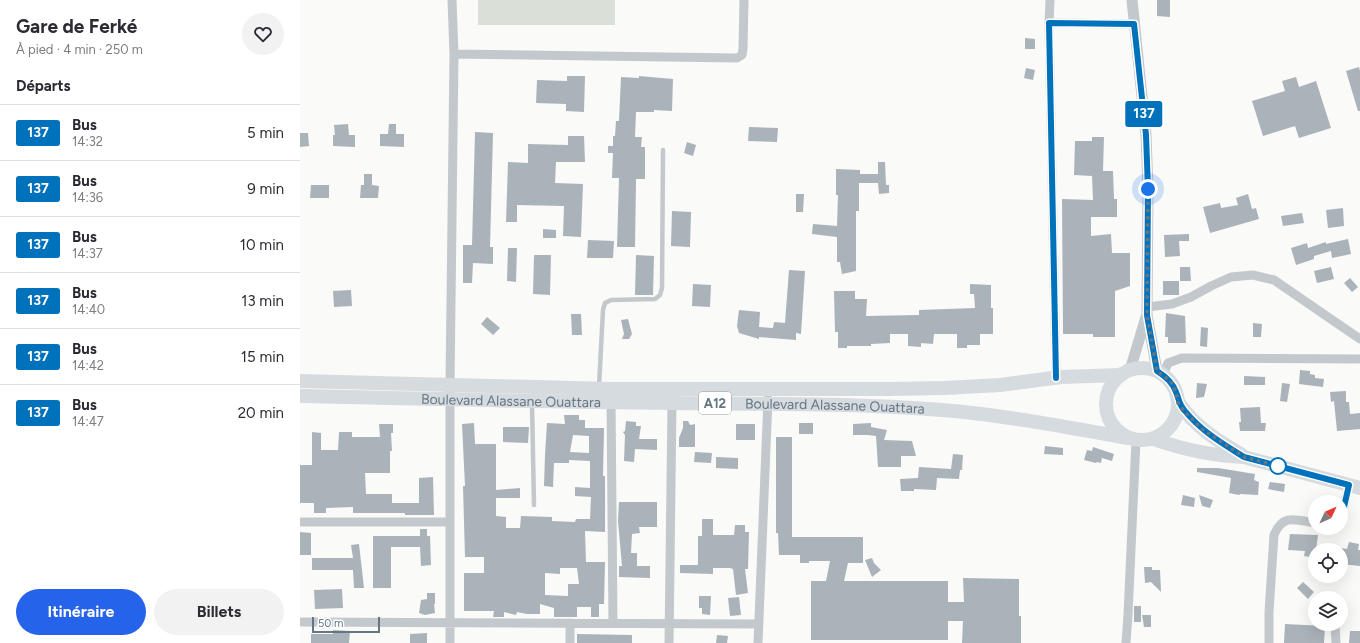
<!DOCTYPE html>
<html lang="fr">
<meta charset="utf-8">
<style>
:root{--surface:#fff;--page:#f2f2f3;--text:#2b2b33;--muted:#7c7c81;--line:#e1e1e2;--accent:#2563eb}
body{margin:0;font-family:Figtree,sans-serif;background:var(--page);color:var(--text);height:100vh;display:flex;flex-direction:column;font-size:15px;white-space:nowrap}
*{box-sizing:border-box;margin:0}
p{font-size:13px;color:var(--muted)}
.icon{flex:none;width:22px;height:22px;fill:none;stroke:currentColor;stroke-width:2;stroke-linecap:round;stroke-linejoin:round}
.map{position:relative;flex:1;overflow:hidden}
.drawer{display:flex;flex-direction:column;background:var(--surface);width:300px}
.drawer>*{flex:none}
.badge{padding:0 8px;border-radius:3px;font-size:14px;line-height:26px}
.needle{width:26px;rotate:46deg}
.fabs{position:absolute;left:1008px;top:495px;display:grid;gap:8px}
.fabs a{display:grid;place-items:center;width:40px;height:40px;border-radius:50%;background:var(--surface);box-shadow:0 4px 16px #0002;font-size:20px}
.scale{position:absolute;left:12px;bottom:10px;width:68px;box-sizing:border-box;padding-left:4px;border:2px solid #657683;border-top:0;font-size:11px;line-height:14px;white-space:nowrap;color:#657683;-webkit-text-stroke:3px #fff;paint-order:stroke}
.you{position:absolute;width:20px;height:20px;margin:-10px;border:3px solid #fff;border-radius:50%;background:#1a73e8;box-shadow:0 0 0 6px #1a73e833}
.map>.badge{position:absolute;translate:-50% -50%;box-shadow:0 0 0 2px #fff}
h2{padding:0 16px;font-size:15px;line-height:36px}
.round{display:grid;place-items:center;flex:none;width:42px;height:42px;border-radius:21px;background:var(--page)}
.summary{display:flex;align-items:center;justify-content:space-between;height:68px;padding:0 16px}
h1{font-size:19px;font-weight:700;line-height:30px}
.cta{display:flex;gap:8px;margin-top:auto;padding:8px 16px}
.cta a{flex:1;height:46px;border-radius:24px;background:var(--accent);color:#fff;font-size:16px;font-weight:700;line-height:46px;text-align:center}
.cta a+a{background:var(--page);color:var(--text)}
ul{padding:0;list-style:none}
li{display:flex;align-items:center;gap:12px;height:56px;padding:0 16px;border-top:1px solid var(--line)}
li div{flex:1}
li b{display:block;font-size:15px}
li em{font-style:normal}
li .badge{min-width:44px;font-weight:700;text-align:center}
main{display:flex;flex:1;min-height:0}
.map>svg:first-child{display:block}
.green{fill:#dadfd7}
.building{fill:#aab3b9;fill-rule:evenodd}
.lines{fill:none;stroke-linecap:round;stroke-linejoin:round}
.service{stroke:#c3c8cc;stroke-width:4.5}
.minor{stroke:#c3c8cc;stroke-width:9}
.tertiary{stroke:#c3c8cc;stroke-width:11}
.primary{stroke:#d6dbdf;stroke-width:14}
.line-casing{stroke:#fff;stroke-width:9}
.line{stroke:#0072bc;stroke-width:6}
.walk{stroke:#657683;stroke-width:4;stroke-dasharray:0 7.2}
.stop-dot{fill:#fff;stroke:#0072bc;stroke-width:2}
.labels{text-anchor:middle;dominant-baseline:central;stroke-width:4;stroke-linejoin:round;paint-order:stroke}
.shield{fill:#fff;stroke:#939fa8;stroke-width:1}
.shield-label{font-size:13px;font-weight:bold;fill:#657683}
.street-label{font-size:14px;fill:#657683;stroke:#fff}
</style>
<main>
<section class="drawer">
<div class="summary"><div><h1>Gare de Ferké</h1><p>À pied · 4 min · 250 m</p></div><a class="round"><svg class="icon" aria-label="heart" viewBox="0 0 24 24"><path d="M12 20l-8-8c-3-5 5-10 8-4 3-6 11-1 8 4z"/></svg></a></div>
<h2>Départs</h2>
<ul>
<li><span class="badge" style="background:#0072bc;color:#fff">137</span><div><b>Bus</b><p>14:32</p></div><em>5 min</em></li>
<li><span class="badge" style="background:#0072bc;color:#fff">137</span><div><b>Bus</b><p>14:36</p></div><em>9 min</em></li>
<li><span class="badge" style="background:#0072bc;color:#fff">137</span><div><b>Bus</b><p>14:37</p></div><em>10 min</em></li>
<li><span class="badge" style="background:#0072bc;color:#fff">137</span><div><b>Bus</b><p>14:40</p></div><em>13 min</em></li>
<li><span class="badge" style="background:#0072bc;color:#fff">137</span><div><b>Bus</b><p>14:42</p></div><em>15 min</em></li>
<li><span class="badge" style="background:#0072bc;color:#fff">137</span><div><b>Bus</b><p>14:47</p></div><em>20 min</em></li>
</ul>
<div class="cta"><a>Itinéraire</a><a>Billets</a></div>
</section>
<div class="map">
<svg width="1060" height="643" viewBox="0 0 1060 643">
<rect width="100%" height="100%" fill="#fafaf8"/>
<!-- green -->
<path class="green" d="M178 0H315V25H178Z"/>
<!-- building -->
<path class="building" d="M857 0H870V17L857 16Z
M725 38 735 39V49H725Z
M1059 67 1060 71V111H1058L1046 71Z
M726 68 735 70 733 80 724 78Z
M267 76H285L284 112 266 111V104L236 103 237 80 267 81Z
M339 76 373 79 372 111 354 110V112H336L335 137H342L341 147H345V179H336L335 247H317L319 178H312L313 153H308V146H313V136H315L316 121H319L321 77 339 78Z
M996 77 999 87 1016 81 1031 128 999 138 995 126 963 136 952 101 985 91 982 81Z
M48 124 49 135H55V147L33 146V135H35L34 125Z
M89 124H96V134H104V147L80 146V134H88Z
M449 127 478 128 477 142 448 141Z
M175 132 193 133 190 247H193V264L173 263 172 283H163V245H172Z
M0 133H8L9 146 0 147Z
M268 136H284L285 162H256L255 183 283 184 281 237 263 236 264 206 217 205V222H206L208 162 228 163V144L268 145Z
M792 137H804L803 171H813L814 199H817V217H791V236L811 234 812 253H830V286L815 291V337H793V334H763L762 199 793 200 792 176 774 175 775 141H792Z
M387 142 396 145 393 156 384 153Z
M578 162H585L586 185H589V193L579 194 578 183H559V211H556V271L542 274 540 262H537V237L512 234 513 224 537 226 538 195H536V169L560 170V174H578Z
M64 174H72V185L79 186 78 198H60L61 185H64Z
M11 185H29V198H10Z
M496 194H504L503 212H496Z
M948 194 952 209 956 208 959 219 910 233 903 207 920 203 921 208 938 205 936 198Z
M1043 208 1044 226 1028 228 1026 210Z
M372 211 391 212 390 247 371 246Z
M1002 213 1004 223 983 226 981 216Z
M243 229 256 230V238H243Z
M889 234V241H879L880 256 865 257 864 235Z
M1048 239 1051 254 1032 258 1031 251 1014 256V259L996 265 991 248 1007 243 1008 248 1026 242V244Z
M288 240 314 241 313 258H287Z
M208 248H217L216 282 207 281Z
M234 255H251L250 295 233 294Z
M336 255 354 256 353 295H335Z
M880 267H890L891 281H880Z
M1031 267 1034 279 1017 283 1014 271Z
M489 270 505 271 501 334 496 333V340L459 337V339L439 333 437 326 439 310 460 312 459 327 473 328 474 322 485 323Z
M1050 278 1058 287 1052 292 1044 283Z
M863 281H879V295H863Z
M393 284 411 285 410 307 392 306Z
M670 284 691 285V308H693V334H680V345H667V348H657V334H634L633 344 621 343V347L608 346V334H590V343L571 344V346H547V348H538V332H535L534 291H555V299H567L566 316 619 315V310L675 308 674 294H670Z
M51 290 52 306 34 307 33 291Z
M866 313 885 316 886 343H868V337H865Z
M271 314H281L282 335H272Z
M187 317 200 328 193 335 181 324Z
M328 319 332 334 329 339H322L324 334 321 320Z
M953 323 962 324 961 337H953Z
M901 327 908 328 907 347 900 346Z
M1000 370 1010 371V374L1015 375V378L1024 379 1023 387 999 384Z
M944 376 965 377V385H944Z
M897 383 907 384 904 397 896 398Z
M982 383 990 384 987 402 980 401Z
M1046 391V402H1049L1050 414 1060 413V429L1037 431 1034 401 1031 402 1030 392Z
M960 407 961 423H966L965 431H940L939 422H941L940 408Z
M264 415H279V420H285V428H304L303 476H305V532L285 531 286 562H305L304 604H299V617H291V607H277V617H254V608L240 604V614H227L217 612 216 615 204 612V617H193L194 611H164V573H184V557H165L163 486H165L162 424 174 423 175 444H196V490L220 488V498H196V516L206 517V528H220L221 516 252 517V521L275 522 276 519H290L291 497 275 496V487L290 488V461L269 460V463H254L253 487 244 486 245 455 247 423 265 424ZM273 435 289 436V453L270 452ZM260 568H277L279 584H268V596L245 595V573L260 574Z
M326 421 336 422V426H341L339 439H357V450L335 449 334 462 324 461 325 435 323 432 325 431Z
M383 421H388L390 425 395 424V447H379V438L383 428Z
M499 423H513V434H499Z
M571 423V427L587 430 584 440 612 441 616 456H601V467H578L576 436 568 435H553V424Z
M79 424H93V433H91L92 451H90V473H65L66 494H92V503H119V478L133 477 134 515H105V513H53V507L26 508V513H14V503H0V465H12V432L21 433V450H38L39 432H52V437H80Z
M436 424H455V440H436Z
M203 427H229L228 443 203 442Z
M476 437H492V537H563V563H548L544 581H648V602H664L663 578 719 579V616H721V643H662L663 621H648V640H511V581H526L530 561H509V563H500V555H479L478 533H476Z
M745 446 763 448V455L744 454Z
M793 447 814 454 812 461 802 458 801 463 797 462 796 463 784 460 787 450 792 451Z
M395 452 412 453 411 463 394 462Z
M653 454 663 455 662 470H660L659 479 637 478 636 490 614 489V491H601L600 479 618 478 619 467 651 469Z
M416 457 438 458V469L416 468Z
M897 468H918L955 474 954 480 959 482 958 495 940 494 939 495 929 493 931 478 897 472Z
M970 482 985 484 984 492 968 489Z
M883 495 895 498 894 507 881 505Z
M899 495 913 500 910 508 902 506Z
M319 502H357V527H339L340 533 332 534 331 553H337V566H350V578L319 577V566H322L318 521Z
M402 519H413V535H434L435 525H445V532H449L448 569H445L448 593 436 595 433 569 430 568H413V574L380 573V565H398V536H402Z
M120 529H127V536H130L131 565 121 566 120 547H91V588H73V536H120Z
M0 532 11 533V555H0Z
M990 534 1018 535 1015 558 1004 556 1005 551 988 550Z
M1049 542 1059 544 1058 550H1060V566L1041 564V548L1047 549Z
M59 544 64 588H54L53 570H12V558H53L51 545Z
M572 558 574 563 581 570 572 577 565 560Z
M844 567H852V570H860L861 592 851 582 845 583Z
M1003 582 1014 592 1008 599 997 588Z
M42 589 43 608 15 609 14 590Z
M127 593H135V604H134L135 613 125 615 119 613 121 600 127 599Z
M399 596H411L410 615 402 614V608H399Z
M439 597 441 615 430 616 428 598Z
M834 606H841V622H834Z
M842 615H851V627H844Z
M985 624 1025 626 1024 643H984Z
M33 630 50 631 49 643H11V634H33Z
M1050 631H1060V643H1049Z
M127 633V643H110V634Z
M277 634 332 635V643H277Z
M417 635 428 636 427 643H416Z"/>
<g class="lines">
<!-- service -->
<path class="service" d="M299 386 303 310 305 303 311 300 355 299 360 295 362 288 363 150
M232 403 234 505"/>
<!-- minor -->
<path class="minor" d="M750 0 749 23 756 378
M749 23 834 24
M154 54 437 58 442 55 443 49 444 0
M847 307 872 304 891 297 911 286 931 277 953 275 974 280 1060 339
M863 375 868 363 882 358 1060 359
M311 399 313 623
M1041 520 1049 485
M0 522H150
M0 622 458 624
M1035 624 1036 643
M150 643V384L154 54 152 0
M270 643V623
M369 643 372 403
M458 643 468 399
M826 643 828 615 836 440
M969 643V612L974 535C983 513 996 520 1015 523"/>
<!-- tertiary -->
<path class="tertiary" d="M832 0 846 135 848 189 847 315 857 371
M830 370 846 317"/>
<!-- primary -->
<g class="primary">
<circle cx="842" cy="404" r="36"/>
<path d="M0 381 311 389H588L645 388 700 385 761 377 821 375"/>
<path id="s1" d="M0 396C124 399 247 402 371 403 462 404 552 403 642 410 704 415 766 427 828 438"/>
<path d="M879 403C894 426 918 441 942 455"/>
<path d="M853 439C882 449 913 456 944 457L1060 488"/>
</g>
</g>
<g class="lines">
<!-- line casing -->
<g class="line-casing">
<path id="line" d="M756 378 749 23 834 24 846 135 848 189 847 315 857 371C865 376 873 383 876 392 879 399 879 405 885 411 901 431 923 444 944 457L1049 485 1041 520"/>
</g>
<!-- line -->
<use href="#line" class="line"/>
<!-- walk -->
<path class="walk" d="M848 189 847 315 857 371 871 382 876 392 878 403 884 411 902 429 944 457 978 466"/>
</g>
<!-- markers -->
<circle class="stop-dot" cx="978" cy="466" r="8"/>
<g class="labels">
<!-- shield labels -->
<rect class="shield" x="399" y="392" width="32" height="22" rx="3"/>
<g class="shield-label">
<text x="415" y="403">A12</text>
</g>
<!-- street labels -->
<g class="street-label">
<text stroke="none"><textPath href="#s1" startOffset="211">Boulevard Alassane Ouattara</textPath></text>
<text stroke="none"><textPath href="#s1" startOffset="535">Boulevard Alassane Ouattara</textPath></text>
</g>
</g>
</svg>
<div class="fabs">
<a><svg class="needle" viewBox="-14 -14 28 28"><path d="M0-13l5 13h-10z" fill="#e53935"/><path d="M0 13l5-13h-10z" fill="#7c7c81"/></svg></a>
<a><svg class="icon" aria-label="locate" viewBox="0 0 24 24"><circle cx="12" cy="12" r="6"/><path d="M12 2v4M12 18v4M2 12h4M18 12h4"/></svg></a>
<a><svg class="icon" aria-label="layers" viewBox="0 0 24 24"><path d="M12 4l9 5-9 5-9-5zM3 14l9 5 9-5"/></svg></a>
</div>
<div class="scale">50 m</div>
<div class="you" style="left:848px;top:189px"></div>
<b class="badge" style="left:844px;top:114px;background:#0072bc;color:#fff">137</b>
</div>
</main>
